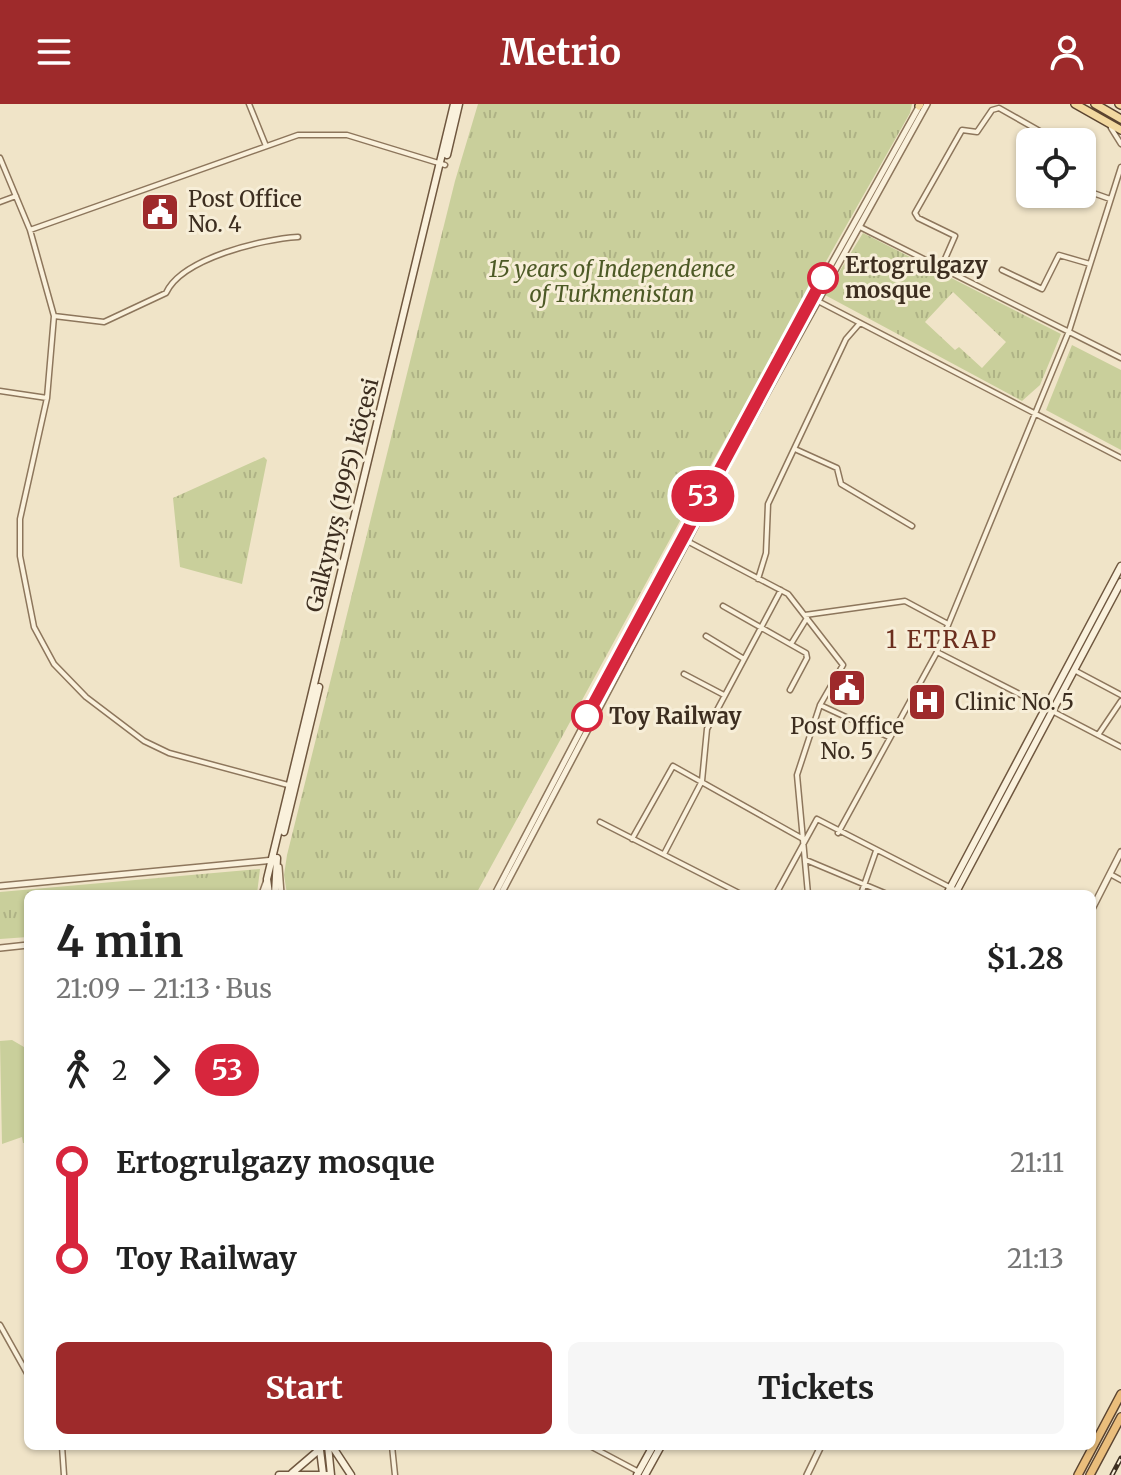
<!DOCTYPE html>
<meta charset="utf-8">
<style>
:root{--surface:#fff;--page:#f6f6f6;--text:#222;--muted:#767676;--accent:#9e2a2b}
body{margin:0;font-family:Merriweather,serif;background:var(--page);color:var(--text);height:100vh;display:flex;flex-direction:column;font-size:30px;white-space:nowrap}
*{box-sizing:border-box;margin:0}
p{font-size:26px;color:var(--muted)}
.icon{flex:none;width:44px;height:44px;fill:none;stroke:currentColor;stroke-width:2;stroke-linecap:round;stroke-linejoin:round}
.map{position:relative;flex:1;overflow:hidden}
.details{position:absolute;left:24px;top:786px;width:1072px;height:560px;display:flex;flex-direction:column;background:var(--surface);border-radius:12px;box-shadow:0 2px 6px #0004}
.details>*{flex:none}
.badge{padding:0 16px;border-radius:26px;font-size:28px;line-height:52px}
.controls{position:absolute;left:1016px;top:24px;display:grid;gap:16px}
.controls a{display:grid;place-items:center;width:80px;height:80px;border-radius:12px;background:var(--surface);box-shadow:0 2px 6px #0004;font-size:40px}
.map>.badge{position:absolute;translate:-50% -50%;box-shadow:0 0 0 4px #fff}
.legs{display:flex;align-items:center;gap:12px;height:88px;padding:0 32px;font-size:26px}
.legs p{margin-inline-start:auto}
.head{display:flex;align-items:center;justify-content:space-between;height:136px;padding:0 32px}
h1{font-size:44px;font-weight:700;line-height:60px}
.cta{display:flex;gap:16px;margin-top:auto;padding:16px 32px}
.cta a{flex:1;height:92px;border-radius:12px;background:var(--accent);color:#fff;font-size:32px;font-weight:700;line-height:92px;text-align:center}
.cta a+a{background:var(--page);color:var(--text)}
ul{padding:0 32px;list-style:none}
li{display:flex;align-items:center;gap:28px;height:96px;font-size:30px}
li i{display:grid;place-items:center;width:12px;height:100%;margin:0 10px;background:currentColor}
li i::after{content:'';width:20px;height:20px;margin:-10px;border:6px solid;border-radius:50%;background:var(--surface)}
li p{margin-inline-start:auto}
li:first-child i{background:linear-gradient(#0000 50%,currentColor 0)}
li:last-child i{background:linear-gradient(currentColor 50%,#0000 0)}
header{display:flex;justify-content:space-between;align-items:center;height:104px;padding:0 32px;background:var(--accent);color:#fff;font-size:36px;font-weight:700}
.map>svg:first-child{display:block}
.grass{fill:#c9cf9b}
.park{fill:url(#park-tufts);fill-rule:evenodd}
.lines{fill:none;stroke-linecap:round;stroke-linejoin:round}
.minor-casing{stroke:#8d765c;stroke-width:7}
.tertiary-casing{stroke:#8d765c;stroke-width:8}
.secondary-casing{stroke:#6f573f;stroke-width:9}
.primary-casing{stroke:#5b4430;stroke-width:10}
.trunk-casing{stroke:#5b4430;stroke-width:10}
.minor{stroke:#faf1dc;stroke-width:4}
.tertiary{stroke:#faf1dc;stroke-width:5}
.secondary{stroke:#faf1dc;stroke-width:6}
.primary{stroke:#f3d9a0;stroke-width:7}
.trunk{stroke:#eabe7c;stroke-width:7}
.rail-casing{stroke:#3d2e20;stroke-width:5}
.rail{stroke:#f7eed8;stroke-width:2;stroke-dasharray:6;stroke-linecap:butt}
.line-1-casing{stroke:#fff;stroke-width:18}
.line-1{stroke:#d7263d;stroke-width:12}
.stop-1-dot{fill:#fff;stroke:#d7263d;stroke-width:4}
.labels{text-anchor:middle;dominant-baseline:central;stroke-width:6;stroke-linejoin:round;paint-order:stroke}
.poi-label{font-size:22px;fill:#3d2e20;stroke:#f7eed8;text-anchor:start}
.stop-label{font-size:22px;font-weight:bold;fill:#3d2e20;stroke:#f7eed8;text-anchor:start}
.park-label{font-size:22px;font-style:italic;fill:#4d5a26;stroke:#f7eed8}
.street-label{font-size:22px;fill:#3d2e20;stroke:#f7eed8}
.neighbourhood-label{font-size:24px;letter-spacing:2px;fill:#6b2e1e;stroke:#f7eed8}
</style>
<header><svg class="icon" aria-label="menu" viewBox="0 0 24 24"><path d="M4 6h16M4 12h16M4 18h16"/></svg>Metrio<svg class="icon" aria-label="person" viewBox="0 0 24 24"><circle cx="12" cy="8" r="4"/><path d="M4 21q1-7 8-7t8 7"/></svg></header>
<div class="map">
<svg width="1121" height="1371" viewBox="0 0 1121 1371">
<defs>
<pattern id="park-tufts" width="24" height="20" patternUnits="userSpaceOnUse" patternTransform="scale(2)"><rect width="24" height="20" fill="#c9cf9b"/><path d="M3 7l-1-3M5 7V3M7 7l1-3M15 17l-1-3M17 17v-4M19 17l1-3" fill="none" stroke="#aeb285"/></pattern>
</defs>
<rect width="100%" height="100%" fill="#f0e4c8"/>
<!-- grass -->
<path class="grass" d="M12 936 24 943 28 936V1039H23L22 1033 2 1040 0 937Z"/>
<!-- park -->
<path class="park" d="M478 0H912L910 9 704 373 476 790H287L284 771 287 751 455 77Z
M863 129 1061 230 1040 281 1022 297 825 191ZM953 188 1006 238 982 264 959 243 955 246 925 218Z
M1072 241 1121 266V346L1046 306Z
M264 353 267 356 242 480 180 463 173 394Z
M260 765 257 790H28V833L0 835V788Z"/>
<g class="lines">
<!-- minor casing -->
<g class="minor-casing">
<path id="minor" d="M249 0 266 42
M1111 24 1121 40
M1082 52V61
M0 54 30 126 54 212 47 294 20 415V452L34 523 54 560 86 593 144 637 169 649 288 681
M1082 85 1110 95
M0 98 16 92
M860 123 1121 254
M30 126 298 31H347L445 61
M941 164 955 132 918 114 915 109 962 26 977 28 992 6 999 4 1059 38
M1002 166 1042 185 1059 151 1090 160
M812 194 1121 354
M54 212 104 218 166 189C182 154 263 135 298 133
M0 287 47 294
M797 346 837 364 841 380 912 422
M687 437 788 490 843 561 820 601 889 633
M758 475 766 449 768 400 846 235 860 219
M723 502 806 549 807 554 790 586
M805 511 905 497 948 520
M706 532 744 555
M791 540 807 514
M937 548 1045 603
M1074 566 1121 591
M684 570 724 591
M1052 607 1121 643
M1098 631 1121 597
M600 718 741 790
M838 729 937 548 1069 227 1121 63
M632 735 673 662 805 736
M664 750 702 677 707 625 781 486
M806 756 887 790
M1110 770 1121 776
M776 790 817 715 963 790
M808 790 797 671 820 601
M861 790 876 747
M1092 949V955
M0 1221 28 1271
M62 1342 64 1371
M392 1342 395 1371
M590 1342 639 1368"/>
</g>
<!-- tertiary casing -->
<g class="tertiary-casing">
<path id="tertiary" d="M279 763 281 790
M0 782 274 756
M262 790 267 776
M495 790 730 342 920 1
M501 790 736 345 927 0
M1092 805 1121 748
M0 844 28 841
M807 1371 821 1342"/>
</g>
<!-- secondary casing -->
<g class="secondary-casing">
<path id="secondary" d="M447 51 459 0
M284 728 319 583
M269 790 267 775 454 0
M275 790 277 754
M947 790 1121 462
M955 790 1121 478
M328 1342 331 1371
M332 1342 351 1371
M320 1346 323 1370
M292 1369 320 1345
M279 1371H330
M637 1371 653 1342
M645 1371 661 1342"/>
</g>
<!-- primary casing -->
<g class="primary-casing">
<path id="primary" d="M1075 0 1121 26
M1095 0 1121 15
M1119 0 1121 1
M919 2 920 0"/>
</g>
<!-- trunk casing -->
<g class="trunk-casing">
<path id="trunk" d="M1078 1371 1121 1290
M1090 1371 1121 1313"/>
</g>
<!-- minor -->
<use href="#minor" class="minor"/>
<!-- tertiary -->
<use href="#tertiary" class="tertiary"/>
<!-- secondary -->
<use href="#secondary" class="secondary"/>
<!-- primary -->
<use href="#primary" class="primary"/>
<!-- trunk -->
<use href="#trunk" class="trunk"/>
<!-- rail casing -->
<g class="rail-casing">
<path id="rail" d="M1112 1371 1121 1354"/>
</g>
<!-- rail -->
<use href="#rail" class="rail"/>
</g>
<g class="lines">
<!-- line-1 casing -->
<g class="line-1-casing">
<path id="line-1" d="M587 612 823 174"/>
</g>
<!-- line-1 -->
<use href="#line-1" class="line-1"/>
</g>
<!-- icons -->
<defs>
<g id="civic-square" transform="scale(2)"><rect x="-9" y="-9" width="18" height="18" rx="4" fill="#9e2a2b" stroke="#f7eed8"/><path d="M-.6-6.5H3V-4.5H.6V-3L4-1V1h2V6H-6V1h2V-1L-.6-3ZM-1.2 2.5V6h2.4V2.5Z" fill="#fff"/></g>
<g id="hospital-square" transform="scale(2)"><rect x="-9" y="-9" width="18" height="18" rx="4" fill="#9e2a2b" stroke="#f7eed8"/><path d="M-5-5h3v3.5h4V-5h3V5h-3V1.5h-4V5h-3Z" fill="#fff"/></g>
</defs>
<g fill-rule="evenodd">
<use href="#civic-square" x="160" y="108"/>
<use href="#civic-square" x="847" y="584"/>
<use href="#hospital-square" x="927" y="598"/>
</g>
<!-- markers -->
<g class="stop-1-dot">
<circle cx="823" cy="174" r="14"/>
<circle cx="587" cy="612" r="14"/>
</g>
<g class="labels">
<!-- poi labels -->
<g class="poi-label">
<text x="188" y="95">Post Office<tspan x="188" dy="25">No. 4</tspan></text>
<text x="955" y="598">Clinic No. 5</text>
<text x="847" y="622" text-anchor="middle">Post Office<tspan x="847" dy="25">No. 5</tspan></text>
</g>
<!-- stop labels -->
<g class="stop-label">
<text x="845" y="161">Ertogrulgazy<tspan x="845" dy="25">mosque</tspan></text>
<text x="609" y="612">Toy Railway</text>
</g>
<!-- park labels -->
<g class="park-label">
<text x="612" y="165">15 years of Independence<tspan x="612" dy="25">of Turkmenistan</tspan></text>
</g>
<!-- street labels -->
<g class="street-label">
<text transform="translate(342 391) rotate(-76)">Galkynyş (1995) köçesi</text>
</g>
<!-- neighbourhood labels -->
<g class="neighbourhood-label">
<text x="942" y="535">1 ETRAP</text>
</g>
</g>
</svg>
<div class="controls">
<a><svg class="icon" aria-label="locate" viewBox="0 0 24 24"><circle cx="12" cy="12" r="6"/><path d="M12 2v4M12 18v4M2 12h4M18 12h4"/></svg></a>
</div>
<b class="badge" style="left:703px;top:392px;background:#d7263d;color:#fff">53</b>
<section class="details">
<div class="head"><div><h1>4 min</h1><p>21:09 – 21:13 · Bus</p></div><b>$1.28</b></div>
<div class="legs"><svg class="icon" aria-label="walk" viewBox="0 0 24 24"><circle cx="13" cy="4" r="2"/><path d="M13 8l-2 6 4 7M11 14l-3 7M7 12l3-4h3l4 4"/></svg>2<svg class="icon" aria-label="forward" viewBox="0 0 24 24"><path d="M9 5l7 7-7 7"/></svg><b class="badge" style="background:#d7263d;color:#fff">53</b></div>
<ul>
<li><i style="color:#d7263d"></i><b>Ertogrulgazy mosque</b><p>21:11</p></li>
<li><i style="color:#d7263d"></i><b>Toy Railway</b><p>21:13</p></li>
</ul>
<div class="cta"><a>Start</a><a>Tickets</a></div>
</section>
</div>
